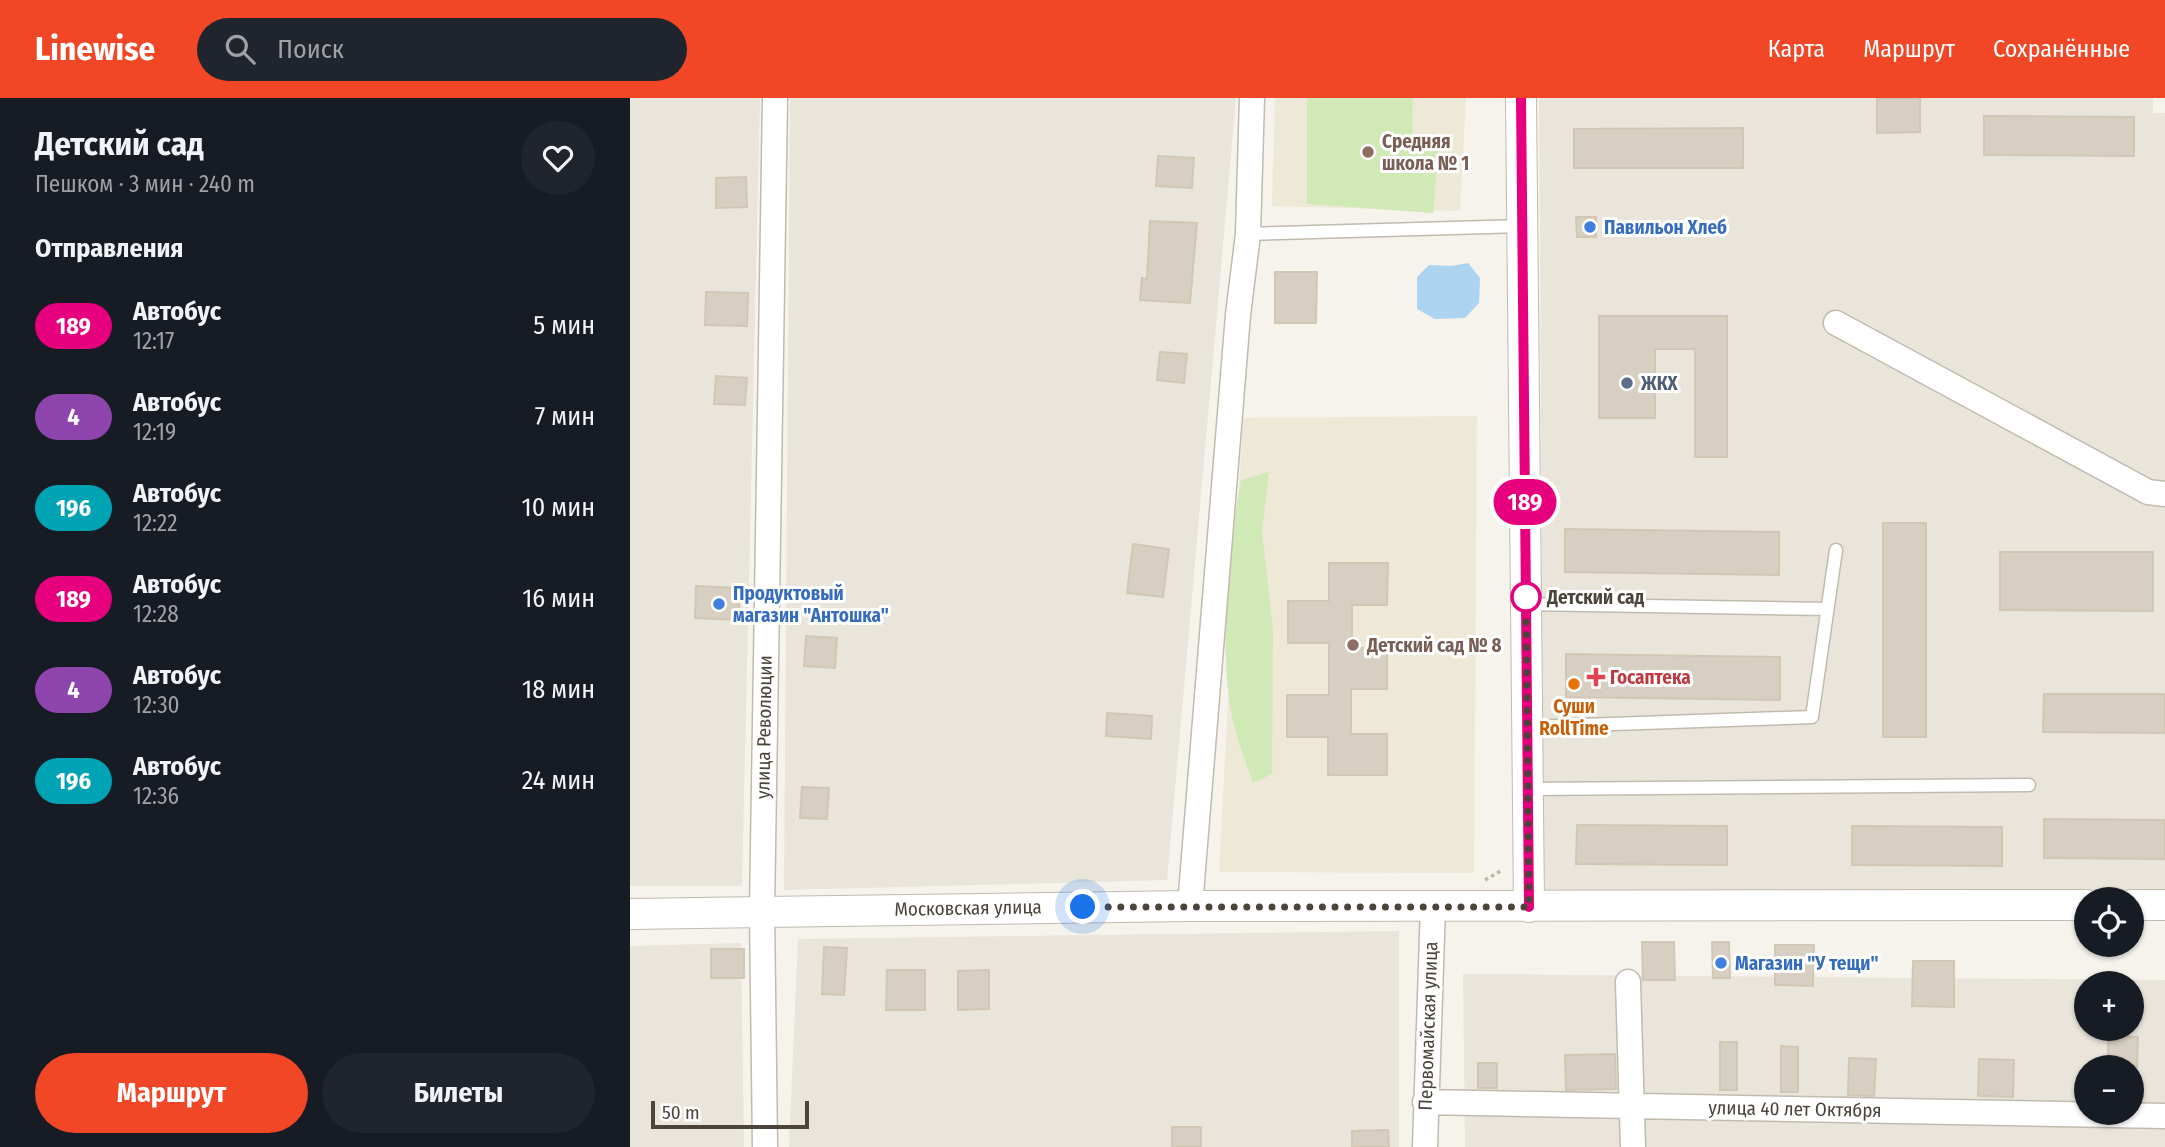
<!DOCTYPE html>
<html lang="ru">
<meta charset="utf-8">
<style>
:root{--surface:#171b24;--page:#20242c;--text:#f1f3f6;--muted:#9ea1a6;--accent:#f24727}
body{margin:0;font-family:"Fira Sans Condensed",sans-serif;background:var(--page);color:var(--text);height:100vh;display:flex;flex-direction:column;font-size:26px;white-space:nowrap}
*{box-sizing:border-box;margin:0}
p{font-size:23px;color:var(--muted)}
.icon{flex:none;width:38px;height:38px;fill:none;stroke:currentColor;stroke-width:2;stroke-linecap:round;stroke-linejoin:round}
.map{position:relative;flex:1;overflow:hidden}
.drawer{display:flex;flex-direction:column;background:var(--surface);width:630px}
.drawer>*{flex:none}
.badge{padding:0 14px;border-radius:23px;font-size:24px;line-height:46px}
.buttons{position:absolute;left:1444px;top:789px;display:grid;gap:14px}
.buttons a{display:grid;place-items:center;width:70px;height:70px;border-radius:50%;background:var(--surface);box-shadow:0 2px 5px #0004;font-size:35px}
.scale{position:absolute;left:21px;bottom:18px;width:158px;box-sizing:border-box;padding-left:7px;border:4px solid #4a443a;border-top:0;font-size:19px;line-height:24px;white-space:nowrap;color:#4a443a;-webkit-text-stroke:5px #fff;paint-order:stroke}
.you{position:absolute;width:35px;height:35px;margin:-18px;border:5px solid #fff;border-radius:50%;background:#1a73e8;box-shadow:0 0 0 10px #1a73e833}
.map>.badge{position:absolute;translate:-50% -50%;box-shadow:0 0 0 4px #fff}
h2{padding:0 35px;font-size:26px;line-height:63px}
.round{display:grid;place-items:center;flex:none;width:74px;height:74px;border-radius:37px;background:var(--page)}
.headline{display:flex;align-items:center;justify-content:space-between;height:119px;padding:0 35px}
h1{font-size:33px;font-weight:700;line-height:52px}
.cta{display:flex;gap:14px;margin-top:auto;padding:14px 35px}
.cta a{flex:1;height:80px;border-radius:42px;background:var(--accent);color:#fff;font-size:28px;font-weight:700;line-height:80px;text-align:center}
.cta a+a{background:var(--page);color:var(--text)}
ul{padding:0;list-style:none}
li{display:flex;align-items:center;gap:21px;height:91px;padding:0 35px}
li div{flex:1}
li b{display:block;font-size:26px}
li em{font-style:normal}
li .badge{min-width:77px;font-weight:700;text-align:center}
header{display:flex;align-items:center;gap:42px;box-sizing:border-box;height:98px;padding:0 35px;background:var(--accent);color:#fff}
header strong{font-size:33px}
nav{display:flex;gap:38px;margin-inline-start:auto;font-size:24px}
.search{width:490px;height:63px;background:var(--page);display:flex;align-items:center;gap:18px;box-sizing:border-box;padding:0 24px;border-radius:38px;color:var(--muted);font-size:26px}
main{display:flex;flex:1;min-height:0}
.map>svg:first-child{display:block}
.residential{fill:#e9e5db;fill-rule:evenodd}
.education{fill:#eee8d7}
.green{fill:#d1e8b7}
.water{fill:#acd3ef}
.building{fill:#d7cfc2;stroke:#d2c7b5;stroke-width:2}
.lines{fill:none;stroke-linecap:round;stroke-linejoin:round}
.service-casing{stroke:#c1bbaf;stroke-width:15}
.minor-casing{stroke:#c1bbaf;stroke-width:27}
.tertiary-casing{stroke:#c1bbaf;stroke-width:32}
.path{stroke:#c2b7a0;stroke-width:3.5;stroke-dasharray:3.5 3.5;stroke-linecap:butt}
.service{stroke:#fff;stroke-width:12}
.minor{stroke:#fff;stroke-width:24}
.tertiary{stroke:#fff;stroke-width:30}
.line-casing{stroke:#fff;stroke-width:16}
.line{stroke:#e6007e;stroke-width:10}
.walk{stroke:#4a443a;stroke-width:7;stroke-dasharray:0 12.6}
.education-dot{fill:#8d6e63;stroke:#fff;stroke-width:2.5}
.shop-dot{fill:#3f7fe0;stroke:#fff;stroke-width:2.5}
.service-dot{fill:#5c6f8a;stroke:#fff;stroke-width:2.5}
.stop-dot{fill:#fff;stroke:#e6007e;stroke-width:3.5}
.health-dot{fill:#e0444e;stroke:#fff;stroke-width:2.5}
.food-dot{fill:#e8710a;stroke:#fff;stroke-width:2.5}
.labels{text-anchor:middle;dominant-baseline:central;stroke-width:6;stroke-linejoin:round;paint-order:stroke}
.education-label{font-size:19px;font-weight:bold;fill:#785e54;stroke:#fff;text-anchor:start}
.shop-label{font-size:19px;font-weight:bold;fill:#366cbe;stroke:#fff;text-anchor:start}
.service-label{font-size:19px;font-weight:bold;fill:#4e5e75;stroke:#fff;text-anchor:start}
.stop-label{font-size:19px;font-weight:bold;fill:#4a443a;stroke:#fff;text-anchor:start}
.health-label{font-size:19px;font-weight:bold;fill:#be3a42;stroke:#fff;text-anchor:start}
.food-label{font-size:19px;font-weight:bold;fill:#c56008;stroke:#fff}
.street-label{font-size:19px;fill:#4a443a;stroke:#fff}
</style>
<header>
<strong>Linewise</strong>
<div class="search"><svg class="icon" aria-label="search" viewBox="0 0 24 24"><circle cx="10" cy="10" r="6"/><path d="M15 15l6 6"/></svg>Поиск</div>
<nav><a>Карта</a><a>Маршрут</a><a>Сохранённые</a></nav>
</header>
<main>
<section class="drawer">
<div class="headline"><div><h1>Детский сад</h1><p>Пешком · 3 мин · 240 m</p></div><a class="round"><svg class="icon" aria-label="heart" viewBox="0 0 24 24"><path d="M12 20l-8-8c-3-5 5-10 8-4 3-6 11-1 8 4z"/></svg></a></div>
<h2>Отправления</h2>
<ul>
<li><span class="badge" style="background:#e6007e;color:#fff">189</span><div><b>Автобус</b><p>12:17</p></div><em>5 мин</em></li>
<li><span class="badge" style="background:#8e44ad;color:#fff">4</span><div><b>Автобус</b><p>12:19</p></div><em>7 мин</em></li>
<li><span class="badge" style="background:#00a3b4;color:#fff">196</span><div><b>Автобус</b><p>12:22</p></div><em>10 мин</em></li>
<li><span class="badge" style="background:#e6007e;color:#fff">189</span><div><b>Автобус</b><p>12:28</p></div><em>16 мин</em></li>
<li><span class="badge" style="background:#8e44ad;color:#fff">4</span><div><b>Автобус</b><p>12:30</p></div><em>18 мин</em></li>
<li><span class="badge" style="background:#00a3b4;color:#fff">196</span><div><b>Автобус</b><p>12:36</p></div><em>24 мин</em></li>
</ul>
<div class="cta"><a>Маршрут</a><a>Билеты</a></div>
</section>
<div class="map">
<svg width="1535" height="1049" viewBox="0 0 1535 1049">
<rect width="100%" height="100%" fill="#f5f3ec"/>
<!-- residential -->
<path class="residential" d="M0 0H130L112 788H0Z
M160 0H606L537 782 154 792Z
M909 0H1523V15H1535V793L914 797Z
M769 833V1049H159L168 841Z
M111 845 114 1049H0V848Z
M833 876 1535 882V1049H835ZM1456 886H1502V931H1456ZM1456 970H1502V1015H1456Z"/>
<!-- education -->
<path class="education" d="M645 0H836L830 113 642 108Z
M847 318 844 775 589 774 613 320Z"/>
<!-- green -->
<path class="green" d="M677 0H783L782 42 809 43 803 115 677 106Z
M639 374 632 433 643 533 642 676 623 685C616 665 608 644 603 623 588 553 598 452 611 382Z"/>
<!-- water -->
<path class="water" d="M838 165 850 180 849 205 835 220 805 221 787 211V179L799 167 821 168Z"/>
<!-- building -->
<path class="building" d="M1247 0H1290V34L1247 35Z
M1354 18 1504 19V58L1354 57Z
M1113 30V70H944V31Z
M528 58 564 60 562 90 526 88Z
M116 79 117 109 86 110V80Z
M946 119H966V139H947Z
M520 123 567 125 560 205 510 202 512 180 517 181Z
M645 174H687L686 225H645Z
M76 194 118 195 117 228 75 227Z
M969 218H1097V359H1065V251H1025V320H969Z
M530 254 557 256 554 285 527 282Z
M86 278 117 280 115 307 84 306Z
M1253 425H1296V639H1253Z
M935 431 1149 434V477L935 474Z
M503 446 539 451 533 499 497 495Z
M1370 454H1523V513L1370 512Z
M699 465H758L757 507H722V550H757V591H721V636H757V677H698V639H657V597H699V545H658V503H699Z
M66 488 110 490 108 522 65 520Z
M176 538 207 540 205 570 174 568Z
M936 556 1150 559V602L936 599Z
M1414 596H1535V635L1413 634Z
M477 615 522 618 521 641 476 638Z
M172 689 199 690 197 721 170 720Z
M1414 721 1535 722V761L1414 760Z
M947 727 1097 728V767L946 766Z
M1222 728 1372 729V768L1222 767Z
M1012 844H1044L1045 882H1013Z
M1082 844H1099L1100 880H1083Z
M1145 847H1184L1183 888 1145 887Z
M194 849 217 850 214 897 192 896Z
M81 851H114V880H81Z
M1283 863H1324V909L1282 908Z
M257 872H295V912H256Z
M359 872V911L328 912V873Z
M1478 938 1508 939 1507 970H1478Z
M1090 944H1107V992H1090Z
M1151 948 1168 949V994H1151Z
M985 956 986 991 936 992 935 957Z
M1219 960 1246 961 1244 998 1218 997Z
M1349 961 1384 962 1383 999 1348 998Z
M848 965H867V990H848Z
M542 1029H571V1049H542Z
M758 1032 759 1049H722V1033Z"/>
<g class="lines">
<!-- service casing -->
<g class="service-casing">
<path id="service" d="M618 136 892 128
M897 506 1197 511
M898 629 1182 619 1206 452
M899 691 1399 687"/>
</g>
<!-- minor casing -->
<g class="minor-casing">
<path id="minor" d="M1206 225 1518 394 1535 396
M560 808 608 217 618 136 622 0
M998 884 1003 1049
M795 1004 1535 1018
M135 1049 132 813 145 0
M795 1049 803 807"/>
</g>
<!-- tertiary casing -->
<g class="tertiary-casing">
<path id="tertiary" d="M891 0 899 809
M1502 807H1535
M0 816 560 808 1456 807"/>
</g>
<!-- path -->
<path class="path" d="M855 782 872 772"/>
<!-- service -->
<use href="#service" class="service"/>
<!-- minor -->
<use href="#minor" class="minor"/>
<!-- tertiary -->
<use href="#tertiary" class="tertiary"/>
</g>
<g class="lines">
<!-- line casing -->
<g class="line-casing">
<path id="line" d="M891 0 899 809"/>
</g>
<!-- line -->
<use href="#line" class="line"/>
<!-- walk -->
<path class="walk" d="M453 809H899L896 499"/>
</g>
<!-- markers -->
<g class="education-dot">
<circle cx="738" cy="54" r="7"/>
<circle cx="723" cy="547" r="7"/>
</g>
<g class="shop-dot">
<circle cx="960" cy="129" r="7"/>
<circle cx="89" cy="506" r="7"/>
<circle cx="1091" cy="865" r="7"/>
</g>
<circle class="service-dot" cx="997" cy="285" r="7"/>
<circle class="stop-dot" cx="896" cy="499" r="14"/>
<path class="health-dot" d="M962.5 568.5h7v7h7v7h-7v7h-7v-7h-7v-7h7z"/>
<circle class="food-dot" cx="944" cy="586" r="7"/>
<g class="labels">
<!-- education labels -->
<g class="education-label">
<text x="752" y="43">Средняя<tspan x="752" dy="22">школа № 1</tspan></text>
<text x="737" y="547">Детский сад № 8</text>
</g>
<!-- shop labels -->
<g class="shop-label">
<text x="974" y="129">Павильон Хлеб</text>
<text x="103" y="495">Продуктовый<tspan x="103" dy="22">магазин "Антошка"</tspan></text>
<text x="1105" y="865">Магазин "У тещи"</text>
</g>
<!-- service labels -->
<g class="service-label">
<text x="1011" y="285">ЖКХ</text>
</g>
<!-- stop labels -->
<g class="stop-label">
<text x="917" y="499">Детский сад</text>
</g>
<!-- health labels -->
<g class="health-label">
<text x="980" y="579">Госаптека</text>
</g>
<!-- food labels -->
<g class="food-label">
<text x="944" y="608">Суши<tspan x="944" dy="22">RollTime</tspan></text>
</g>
<!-- street labels -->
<g class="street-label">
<text transform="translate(134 629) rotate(-89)">улица Революции</text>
<text transform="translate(338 810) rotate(-1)">Московская улица</text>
<text transform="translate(798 928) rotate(-88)">Первомайская улица</text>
<text transform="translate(1165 1011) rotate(1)">улица 40 лет Октября</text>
</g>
</g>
</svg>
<div class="buttons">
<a><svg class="icon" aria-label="locate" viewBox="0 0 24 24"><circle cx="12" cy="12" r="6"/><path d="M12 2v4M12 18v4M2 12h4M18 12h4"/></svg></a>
<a>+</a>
<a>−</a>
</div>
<div class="scale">50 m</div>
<div class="you" style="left:453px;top:809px"></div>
<b class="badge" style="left:895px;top:404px;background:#e6007e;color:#fff">189</b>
</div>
</main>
